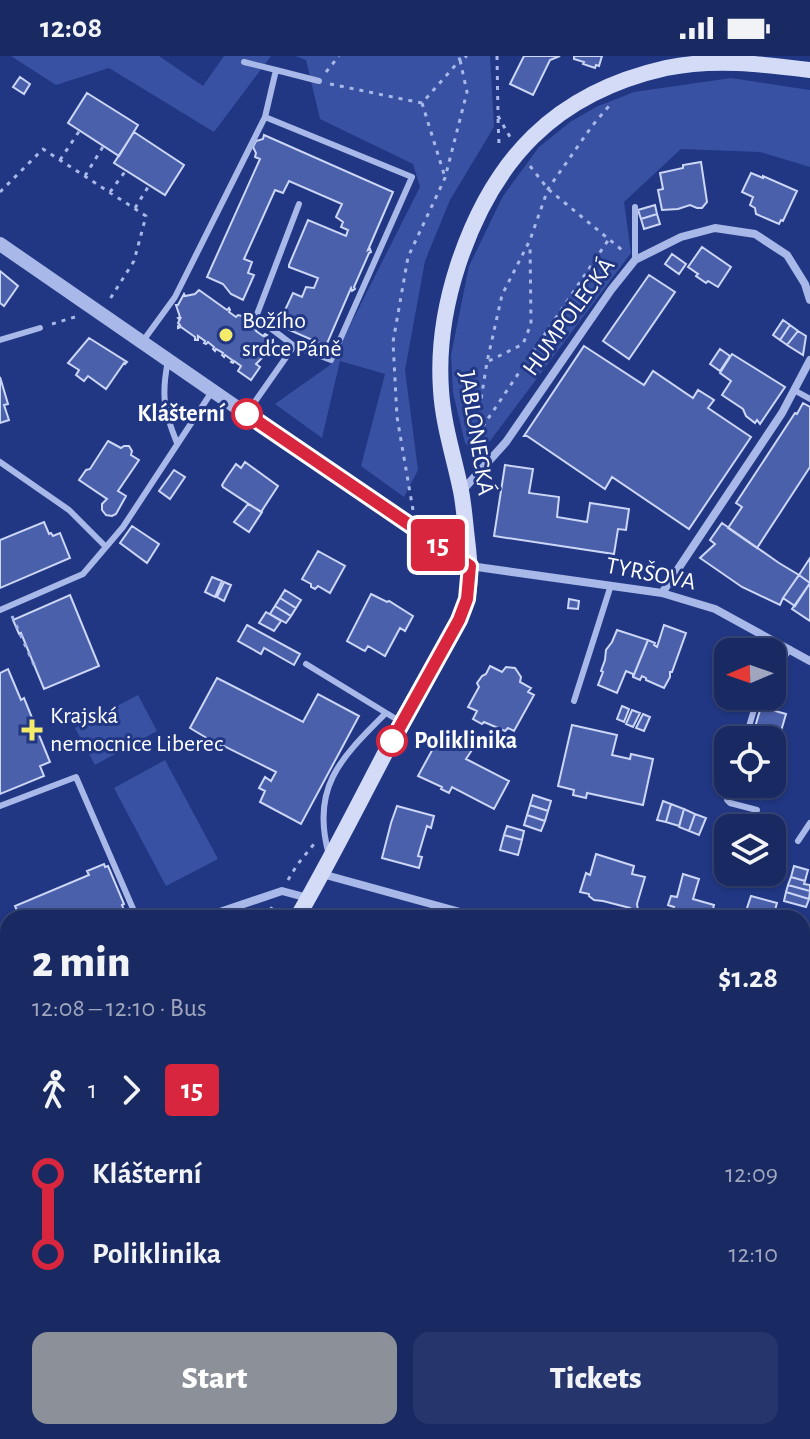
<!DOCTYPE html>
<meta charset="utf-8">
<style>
:root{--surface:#192962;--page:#26356b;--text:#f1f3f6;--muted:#9fa6be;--line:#374577;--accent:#8c9099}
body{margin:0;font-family:"Alegreya Sans",sans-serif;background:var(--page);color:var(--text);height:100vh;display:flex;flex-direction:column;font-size:30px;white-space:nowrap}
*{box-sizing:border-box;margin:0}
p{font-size:26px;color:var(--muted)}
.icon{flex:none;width:44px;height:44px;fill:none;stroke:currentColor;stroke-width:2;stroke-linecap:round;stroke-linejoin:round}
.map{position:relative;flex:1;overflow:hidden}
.sheet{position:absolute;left:0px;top:854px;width:810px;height:530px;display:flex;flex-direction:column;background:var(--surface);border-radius:24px 24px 0 0;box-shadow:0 2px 6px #0004,0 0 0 2px var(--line)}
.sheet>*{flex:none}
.badge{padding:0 16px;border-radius:6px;font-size:28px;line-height:52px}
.needle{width:52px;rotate:268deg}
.fabs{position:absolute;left:714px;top:582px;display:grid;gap:16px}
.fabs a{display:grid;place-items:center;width:72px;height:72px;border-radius:16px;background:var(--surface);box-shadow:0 2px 6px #0004,0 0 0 2px var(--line);font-size:40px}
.map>.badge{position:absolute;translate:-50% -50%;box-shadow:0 0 0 4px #fff}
.legs{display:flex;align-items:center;gap:12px;height:88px;padding:0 32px;font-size:26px}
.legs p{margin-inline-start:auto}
.summary{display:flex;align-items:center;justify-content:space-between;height:136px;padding:0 32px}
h1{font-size:44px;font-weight:800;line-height:60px}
.primary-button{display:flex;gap:16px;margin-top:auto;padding:16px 32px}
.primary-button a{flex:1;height:92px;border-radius:16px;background:var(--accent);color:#fff;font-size:32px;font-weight:800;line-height:92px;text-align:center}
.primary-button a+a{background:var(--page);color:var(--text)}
ul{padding:0 32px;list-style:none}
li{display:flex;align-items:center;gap:28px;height:80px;font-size:30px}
li i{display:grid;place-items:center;width:12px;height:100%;margin:0 10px;background:currentColor}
li i::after{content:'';width:20px;height:20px;margin:-10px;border:6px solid;border-radius:50%;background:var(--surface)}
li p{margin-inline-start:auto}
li:first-child i{background:linear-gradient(#0000 50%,currentColor 0)}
li:last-child i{background:linear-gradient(currentColor 50%,#0000 0)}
.status{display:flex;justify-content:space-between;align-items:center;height:56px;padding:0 40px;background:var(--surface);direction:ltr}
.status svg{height:22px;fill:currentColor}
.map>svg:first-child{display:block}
.green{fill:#3851a2}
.building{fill:#4a60ab;stroke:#ccd6f6;stroke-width:2}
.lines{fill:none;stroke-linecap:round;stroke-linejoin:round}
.path{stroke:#a8b8e8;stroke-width:3;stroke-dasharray:4 6;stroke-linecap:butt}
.service{stroke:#a8b8e8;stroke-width:6}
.pedestrian{stroke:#a8b8e8;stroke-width:7}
.minor{stroke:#a8b8e8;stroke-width:8}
.tertiary{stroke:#a8b8e8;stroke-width:14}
.secondary{stroke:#d3dbf7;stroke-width:16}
.line-1-casing{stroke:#fff;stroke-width:18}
.line-1{stroke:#d7263d;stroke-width:12}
.poi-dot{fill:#f5eb6a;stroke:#213783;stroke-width:3}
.stop-1-dot{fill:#fff;stroke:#d7263d;stroke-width:4}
.labels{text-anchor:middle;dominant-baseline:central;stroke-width:6;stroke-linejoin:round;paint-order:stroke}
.street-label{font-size:24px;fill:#fff;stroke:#213783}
.poi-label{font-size:24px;fill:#fff;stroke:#213783;text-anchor:start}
.stop-label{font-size:24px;font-weight:bold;fill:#fff;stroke:#213783;text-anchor:end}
</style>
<div class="status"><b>12:08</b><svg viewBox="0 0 49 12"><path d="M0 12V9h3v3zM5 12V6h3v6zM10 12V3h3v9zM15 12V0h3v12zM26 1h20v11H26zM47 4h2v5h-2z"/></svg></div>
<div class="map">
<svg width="810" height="1383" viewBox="0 0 810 1383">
<rect width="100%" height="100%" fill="#213783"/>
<!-- green -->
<path class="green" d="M11 0H159L203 30 224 0H271L214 76 109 12 56 29Z
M295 0H490L494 71 450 144 425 205 405 314 418 414 404 441 361 410 385 318 340 305 322 382 275 348 330 309 420 131 413 108 320 63 306 4Z
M731 22 810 34V111L760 96 681 93 624 146 631 197 484 393 473 395 465 387 453 337 451 299 469 210 503 140 539 91 570 66 596 51 634 36Z
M138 639 157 675 95 709 75 672Z
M165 704 218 803 166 830 114 732Z
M802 967 810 969V1123L802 1122Z
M802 1263 810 1265V1353L802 1376Z
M476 1376H802L799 1383H742L722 1377 720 1383H474Z"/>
<!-- building -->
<path class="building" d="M524 0H560L550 4 533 39 510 28Z
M574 0H602L599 10 596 9 595 12 583 8 584 6 574 3Z
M20 21 30 28 24 38 13 31Z
M87 37 138 69 119 100 68 67Z
M134 76 184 109 165 139 114 107Z
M264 79 393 136 368 194 370 193 371 196 369 197 354 231 355 233 352 235 351 232 326 290 278 269 293 237 302 241 306 231 314 232 318 222 289 211V209L308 164 346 180 348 174 341 171 343 166 336 161 342 148 289 125 283 137 275 134 244 203 252 206 248 217 254 219 243 244 231 238 223 228 207 221 260 103 255 101 256 97 253 91 256 85 263 83Z
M701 106 707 146 702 152H697L690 149 678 153 662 154 658 134 663 133 660 117 683 112V109Z
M751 117 763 122V120L797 135 783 165 781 164 779 168 756 158 755 152 750 149 753 141 742 136Z
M655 149 657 158 641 163 638 154Z
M657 158 660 168 644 173 641 163Z
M702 191 731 211 718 231 708 225 706 227 696 220 698 218 688 211Z
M672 198 686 208 679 218 665 208Z
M0 215 18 230 4 250 0 247Z
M649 219 675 236 629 303 603 285Z
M199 234 227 254 229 252 230 254 229 256 236 261 238 259 242 260 248 266 247 268 254 273 255 271 257 273 256 275 263 280 265 278 267 279 265 281 270 285 273 284V287H271L264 296 266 298 256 308 260 311 251 324 238 315 241 310 234 305 233 307 231 306 232 304 225 299 224 301 222 299 223 297 216 293 215 295 213 293 214 291 208 286 206 288 204 287 205 285 198 280V284H195V281L181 271 178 272V270L180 269 178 267 181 261 179 263 178 262 180 261 176 249H178L184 238 185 240 195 238Z
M783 264 790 269 780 284 773 279Z
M790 269 798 275 787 289 780 284Z
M798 275 806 280 803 299 787 289Z
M89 282 127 306 125 308 124 307 106 333 88 320 84 325 76 319 79 314 68 307Z
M584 290 644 329 653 315 693 342 698 334 714 344 708 352 751 381 689 473 612 421 605 433 527 380H524Z
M720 293 730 300 720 315 710 308Z
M732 298 785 331 760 368 757 364 755 367 746 360 743 353 722 339 731 325 720 317Z
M0 321 8 348 4 349 9 364 0 367Z
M803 347 810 351V411L757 492 728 472 742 451 736 447 795 357 797 358Z
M108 385 121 392 124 390H129L132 395 131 399 139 404 118 435 126 440 116 458 112 460 106 459 102 454V448L107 443 79 424 86 414 90 413Z
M245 406 278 430 261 456 223 431 222 429 227 421 236 408 241 412Z
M505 409 533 413 529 437 559 441 557 461 587 466 590 447 629 453 626 474 618 473 614 498 494 480Z
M174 414 185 421 170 443 159 435Z
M248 448 262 456 249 476 234 466Z
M44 466 49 478 51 477 53 480 60 477 70 502 0 532V484Z
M722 467 779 507 799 519 783 542 780 549 742 531 700 502 715 488 710 484Z
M132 470 159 488 147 507 120 487Z
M318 495 345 510 330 537 318 530 315 533 311 531V528L302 523Z
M810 502V527L799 519Z
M799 519 810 527 795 550 783 542Z
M212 521 222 525 215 541 205 536Z
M224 526 231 529 224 545 217 541Z
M810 527V565L792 553Z
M285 534 301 544 296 552 280 542Z
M371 538 387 546 389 545 413 560 405 575 400 572 385 600 368 590 365 595 363 594 347 585Z
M70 539 99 610 44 633 21 577 19 578 13 564Z
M280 542 296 552 291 560 275 550Z
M569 543 579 545 578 553 568 552Z
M275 550 291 560 286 567 270 558Z
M266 556 281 565 274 575 259 567Z
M247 569 300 598 294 609 264 592 261 598 238 585Z
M664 569 686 577 672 616H670V621L664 632 646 624V622L642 620 640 624 633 621 648 584 655 587 654 589 657 591Z
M617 574 648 584 633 621V618L626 615 617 637 598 629 603 616 601 615 605 604 606 594 612 586Z
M490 610 502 616 506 611 515 612 521 621 520 626 531 632 528 636 534 639 514 675 508 672 505 675 484 666 482 668 473 663 477 655 468 651 479 631 477 627 482 620 486 618Z
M8 613 21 644 24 642 50 706 40 710 44 720 0 738V617Z
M217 622 303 666 318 638 359 660 301 768 260 746 265 735 259 732 265 721 271 725 276 716 220 688V690L190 672Z
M622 650 629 653 624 666 617 663Z
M761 651 786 658 772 706V684H751Z
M632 654 640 657 633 671 626 668Z
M643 658 650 661 644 675 636 672Z
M572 669 617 679 612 699 630 703 631 698 653 703 643 749 587 737 586 742 573 739 574 734 558 730Z
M441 678 472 694 466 703 509 725 494 753 452 731 449 737 441 733 442 731 418 720Z
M738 728H765L761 743 735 736Z
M533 739 551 745 548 755 530 749Z
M663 745 671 748 666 766 657 764Z
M671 748 684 753 679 770 666 766Z
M530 749 548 755 545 765 527 759Z
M397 750 434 760 431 772 427 770 418 800 422 801 419 812 382 802 391 767Z
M684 753 695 758 689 775 679 771Z
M695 758 706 762 699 779 689 775Z
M527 759 545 765 541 775 524 769Z
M507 770 524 775 522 784 504 779Z
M504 779 522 784 518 799 500 794Z
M596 798 634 810 632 818 645 821 637 848 638 854 635 856 630 852 603 845 594 844 589 840V838L580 836 586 817 590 819Z
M104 808 105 811 108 810 124 848 122 849 127 862H20L15 850 89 819 87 815Z
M794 810 808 814 805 825 791 821Z
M683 818 699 823 693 843 714 849 711 862H671L674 851 668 849 671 840 677 841Z
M791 821 805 825 804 828 810 829V835L788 829Z
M788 829 810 835 809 843 786 836Z
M786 836 809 843 806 851 784 845Z
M751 840 777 847 775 854 793 859 792 862H739L740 857 745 858Z
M8 872V919L6 920 0 906V875Z
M0 962H8V1019L3 1014 0 1015Z
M6 1072 8 1075V1100L0 1105V1075Z
M4 1163 8 1171V1220L7 1222 0 1225V1164Z
M802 1191 810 1193V1231L802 1229Z
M8 1266V1291L1 1270Z
M1 1271 8 1291V1376H38L41 1383H0V1279L3 1277Z
M38 1376H100V1383H41Z
M100 1376H169L170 1383H100Z
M249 1376H311V1383H251Z
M311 1376H343L344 1383H311Z
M421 1376H453L451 1383H417V1381H420Z
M169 1377H181V1381L206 1383H170Z"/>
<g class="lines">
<!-- path -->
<path class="path" d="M497 0 498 60 510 81
M326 16 339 0
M330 28 422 47 460 4 458 0
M422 47 444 118
M498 63 499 88
M60 104 80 74
M530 110 548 133 622 194
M85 120 104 89
M0 136 43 93 146 160 134 205 110 243
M110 136 127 113
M135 152 150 128
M52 268 75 261
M489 305 523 288 531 268 530 188
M477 379 609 183
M475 402V381L487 306 502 239 530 184 548 133 592 70 609 50
M413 454 397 361 393 286 408 201 445 122 467 36 460 4 467 0
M12 560 35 611
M288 824 297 809 314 788
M266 862 272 851
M802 1058 810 1057
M802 1336 810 1310
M554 1376 565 1379 571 1376 575 1382 573 1383
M609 1376 610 1383
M762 1376 777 1383
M387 1383 388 1376
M486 1383 488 1376
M526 1383 527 1376
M787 1383 789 1376"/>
<!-- service -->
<path class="service" d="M244 6 276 14
M635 151V204
M0 284 40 272
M143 285 175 241 265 61 276 14 319 25
M294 290 256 261 299 148
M168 305C161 339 164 355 177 387
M794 334 810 343
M247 357 294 290 331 304 412 121 265 61
M0 406 69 454 105 490
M0 554 83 518 123 471 213 334
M306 608 401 666
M772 618 790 593
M574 645 611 529
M745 684 758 640
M732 728 727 744 730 747 757 754
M0 750 76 721 137 862
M798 785 810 767
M329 799C310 731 341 702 386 657"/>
<!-- pedestrian -->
<path class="pedestrian" d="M358 1376 359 1383"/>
<!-- minor -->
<path class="minor" d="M461 436 506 386 611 234 635 204 681 181 715 172 755 178 787 199 805 228 810 244
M470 510 662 537 715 553 810 605
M662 537 782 357 810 304
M322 818 482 862
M202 862 282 835 308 842
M0 941 8 938
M802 950 810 952
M0 1142 8 1158
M802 1250 810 1253"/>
<!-- tertiary -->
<path class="tertiary" d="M0 188 423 480 470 510"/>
<!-- secondary -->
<path class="secondary" d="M297 862C334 798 367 731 402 665 418 635 437 606 453 576 458 566 465 554 467 543 472 523 469 502 467 483 465 467 464 450 461 435 454 401 443 368 441 334 438 292 445 249 458 209 493 103 555 37 666 12 714 2 762 8 810 14
M0 1249 8 1243"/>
</g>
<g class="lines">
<!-- line-1 casing -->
<g class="line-1-casing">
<path id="line-1" d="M247 358 470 510 467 543 459 564 392 685"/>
</g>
<!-- line-1 -->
<use href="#line-1" class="line-1"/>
</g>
<!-- markers -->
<g class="poi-dot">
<circle cx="226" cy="279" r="8"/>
<path d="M28 662h8v8h8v8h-8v8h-8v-8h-8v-8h8z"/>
</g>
<g class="stop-1-dot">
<circle cx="247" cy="358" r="14"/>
<circle cx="392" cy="685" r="14"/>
</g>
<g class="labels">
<!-- street labels -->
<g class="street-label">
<text transform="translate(569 261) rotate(-54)">HUMPOLECKÁ</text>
<text transform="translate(476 377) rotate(81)">JABLONECKÁ</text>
<text transform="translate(651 518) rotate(11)">TYRŠOVA</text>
</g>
<!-- poi labels -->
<g class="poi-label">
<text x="242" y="265">Božího<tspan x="242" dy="28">srdce Páně</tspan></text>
<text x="50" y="660">Krajská<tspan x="50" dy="28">nemocnice Liberec</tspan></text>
</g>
<!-- stop labels -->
<g class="stop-label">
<text x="225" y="358">Klášterní</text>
<text x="414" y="685" text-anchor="start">Poliklinika</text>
</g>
</g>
</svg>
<div class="fabs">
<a><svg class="needle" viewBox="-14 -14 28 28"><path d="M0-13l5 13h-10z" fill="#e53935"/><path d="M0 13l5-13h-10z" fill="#9fa6be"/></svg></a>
<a><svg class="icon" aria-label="locate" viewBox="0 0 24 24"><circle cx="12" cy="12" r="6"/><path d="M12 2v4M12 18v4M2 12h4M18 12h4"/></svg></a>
<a><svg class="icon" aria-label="layers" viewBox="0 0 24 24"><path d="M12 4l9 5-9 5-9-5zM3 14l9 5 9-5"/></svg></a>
</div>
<b class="badge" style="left:438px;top:489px;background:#d7263d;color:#fff">15</b>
<section class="sheet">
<div class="summary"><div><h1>2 min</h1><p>12:08 – 12:10 · Bus</p></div><b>$1.28</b></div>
<div class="legs"><svg class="icon" aria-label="walk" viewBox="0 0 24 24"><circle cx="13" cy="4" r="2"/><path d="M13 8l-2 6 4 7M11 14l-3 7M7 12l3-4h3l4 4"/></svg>1<svg class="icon" aria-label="forward" viewBox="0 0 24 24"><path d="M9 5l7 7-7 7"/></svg><b class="badge" style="background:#d7263d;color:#fff">15</b></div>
<ul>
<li><i style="color:#d7263d"></i><b>Klášterní</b><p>12:09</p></li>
<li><i style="color:#d7263d"></i><b>Poliklinika</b><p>12:10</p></li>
</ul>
<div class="primary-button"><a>Start</a><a>Tickets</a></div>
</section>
</div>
